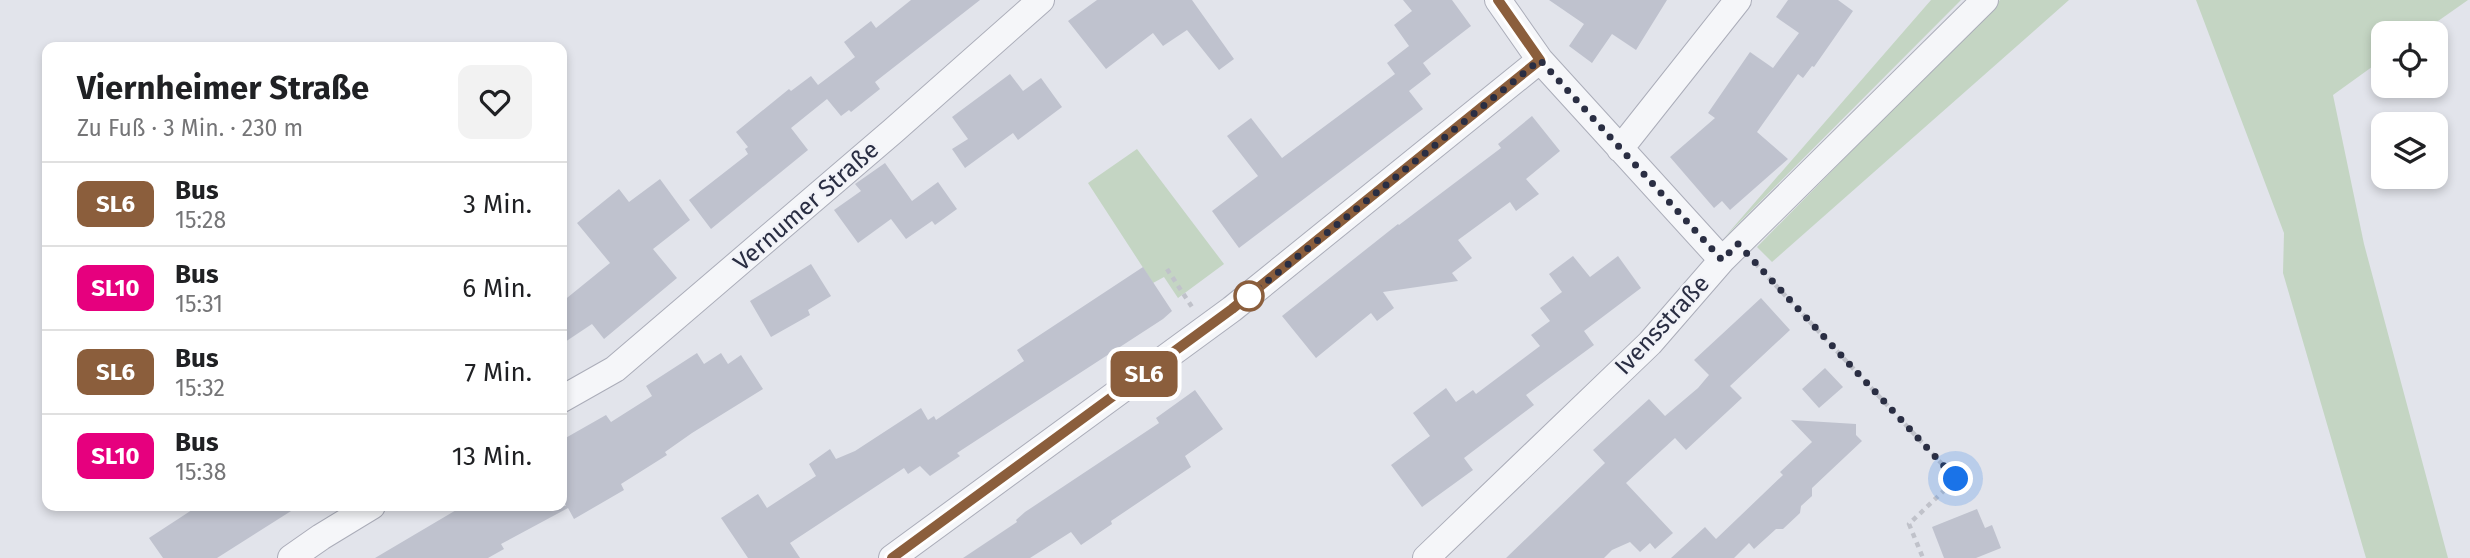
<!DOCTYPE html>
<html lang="de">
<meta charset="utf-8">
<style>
:root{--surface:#fff;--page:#f2f2f2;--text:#202124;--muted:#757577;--line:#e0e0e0}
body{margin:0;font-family:"Fira Sans",sans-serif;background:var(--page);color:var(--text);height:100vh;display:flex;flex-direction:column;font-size:26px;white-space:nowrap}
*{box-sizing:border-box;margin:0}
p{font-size:23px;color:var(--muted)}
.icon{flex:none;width:38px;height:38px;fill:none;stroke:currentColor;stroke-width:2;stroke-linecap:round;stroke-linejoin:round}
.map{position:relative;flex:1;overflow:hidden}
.details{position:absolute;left:42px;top:42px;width:525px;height:469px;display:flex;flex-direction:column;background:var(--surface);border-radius:14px;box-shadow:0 4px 10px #0003}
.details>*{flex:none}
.badge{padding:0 14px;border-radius:10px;font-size:24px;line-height:46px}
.controls{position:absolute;left:2371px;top:21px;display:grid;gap:14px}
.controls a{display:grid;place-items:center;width:77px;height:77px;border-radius:14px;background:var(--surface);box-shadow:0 4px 10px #0003;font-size:35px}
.you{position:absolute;width:35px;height:35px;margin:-18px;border:5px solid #fff;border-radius:50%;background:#1a73e8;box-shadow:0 0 0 10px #1a73e833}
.map>.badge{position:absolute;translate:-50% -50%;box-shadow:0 0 0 4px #fff}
.round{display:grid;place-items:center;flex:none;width:74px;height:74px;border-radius:14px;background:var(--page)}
.summary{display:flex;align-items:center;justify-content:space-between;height:119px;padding:0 35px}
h1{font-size:33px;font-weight:700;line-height:52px}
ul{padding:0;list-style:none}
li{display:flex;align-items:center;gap:21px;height:84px;padding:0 35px;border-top:2px solid var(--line)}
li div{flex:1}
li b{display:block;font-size:26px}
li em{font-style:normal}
li .badge{min-width:77px;font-weight:700;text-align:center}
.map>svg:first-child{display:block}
.green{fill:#c4d5c3}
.building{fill:#bfc2ce}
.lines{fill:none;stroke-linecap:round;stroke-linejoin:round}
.minor-casing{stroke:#abadb9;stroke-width:28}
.path{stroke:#c0c2ca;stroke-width:4.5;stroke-dasharray:5 5;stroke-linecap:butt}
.minor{stroke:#f5f6f9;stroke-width:26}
.line-casing{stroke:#fff;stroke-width:16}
.line{stroke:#8b5e3c;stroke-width:10}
.walk{stroke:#2a2e43;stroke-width:7;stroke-dasharray:0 12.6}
.stop-dot{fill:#fff;stroke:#8b5e3c;stroke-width:3.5}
.labels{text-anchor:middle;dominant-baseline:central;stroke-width:5;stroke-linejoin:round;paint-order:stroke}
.street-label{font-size:24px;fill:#2a2e43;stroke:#f2f3f8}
</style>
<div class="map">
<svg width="2470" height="558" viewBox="0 0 2470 558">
<rect width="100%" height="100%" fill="#e2e4eb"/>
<!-- green -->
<path class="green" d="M1931 0H1961L1724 238Z
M2000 0H2069L1772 262 1757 247Z
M2196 0H2468L2421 33H2384L2383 59 2333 95 2364 244 2448 558H2366L2283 273 2284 233Z
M1137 149 1224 264 1178 298 1164 277 1153 283 1088 183Z"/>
<!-- building -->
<path class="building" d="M911 0H980L875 82 880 89 851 112 849 110 841 116 827 99 791 128 808 150 711 229 689 200 748 154 745 149 748 147 736 132 789 89 791 91 811 76 818 85 855 57 844 42 871 21 876 28Z
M1097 0H1192L1234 59 1219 70 1187 30 1163 46 1153 33 1106 69 1068 21Z
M1403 0H1452L1471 26 1423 63 1431 74 1409 91 1423 109 1239 248 1212 211 1258 176 1227 136 1251 118 1282 158 1395 74 1387 63 1409 46 1394 25 1412 11Z
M1549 0H1667L1636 50 1612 34 1592 63 1569 46 1584 24Z
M1788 0H1838L1853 11 1814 67 1812 66 1803 78 1798 74 1757 132 1788 159 1730 210 1722 201 1714 208 1670 157 1715 118 1708 113 1750 52 1773 68 1799 33 1776 17Z
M1010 74 1023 91 1041 78 1062 107 1018 140 1013 133 965 168 952 149 968 139 952 117Z
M1532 116 1560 151 1526 179 1539 194 1516 211 1510 202 1458 240 1472 258 1452 273 1458 281 1383 292 1394 308 1377 321 1371 313 1316 358 1282 316 1398 224 1399 225 1501 148 1498 144Z
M885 163 912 201 938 182 957 209 935 225 932 221 906 239 891 219 858 243 834 210 861 191 855 184Z
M660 179 690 220 653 249 677 278 604 339 592 324 562 344V302L610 263 577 223 619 189 629 202Z
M1573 256 1590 277 1618 256 1641 288 1584 331 1594 345 1526 395 1534 405 1464 458 1473 470 1422 507 1391 465 1430 436 1413 413 1446 388 1456 402 1473 390 1476 394 1540 346 1531 335 1550 321 1540 308 1562 292 1549 274Z
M811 264 831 296 808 310 810 315 771 337 750 301Z
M1143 267 1172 311 1163 319 957 453 960 456 930 476 920 466 908 474 904 468 790 543 800 558H748L721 518 758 494 767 508 816 476 809 464 830 449 836 459 855 451 921 408 928 420 934 416 936 420 1024 361 1017 350Z
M1761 298 1790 330 1730 386 1742 398 1686 450 1675 438 1626 483 1673 533 1655 549 1650 543 1640 552 1630 542 1612 550 1604 558H1506L1605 463 1593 450 1649 399 1665 416 1698 388 1709 375 1694 360Z
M697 353 704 364 721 353 728 364 741 355 763 389 692 433 665 452 667 455 621 484 624 490 574 519 568 508 501 544 504 549 488 558H375L463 506H566L562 497V440L606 415 611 422 652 396 646 386Z
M1825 368 1843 387 1819 408 1802 389Z
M1195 390 1223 429 1185 456 1191 467 1111 521 1112 524 1081 545 1071 532 1030 558H963L1017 522 1016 520 1025 512 1159 423 1156 418Z
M1791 420 1856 424V435L1862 441 1812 488V496L1801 506 1800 513 1783 529H1776L1754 549 1749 543 1734 558H1671L1705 527 1716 539 1783 475 1780 472 1812 442Z
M198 506H299L217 558H163L149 538Z
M1977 509 1985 528 1992 525 2001 548 1976 558H1944L1932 527Z"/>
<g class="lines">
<!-- minor casing -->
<g class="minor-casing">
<path id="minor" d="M1498 0 1540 60 1722 260
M1620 149 1738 0
M562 399 615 369 893 131 1041 0
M291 558 321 537 372 506
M892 558 1232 309 1540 60
M1426 558 1650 343 1722 260 1985 0"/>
</g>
<!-- path -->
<path class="path" d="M1755 263 1956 479 1909 524 1923 558
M1167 269 1192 307"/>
<!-- minor -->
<use href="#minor" class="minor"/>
</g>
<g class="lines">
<!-- line casing -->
<g class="line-casing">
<path id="line" d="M892 558 1232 309 1540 60 1498 0"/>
</g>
<!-- line -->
<use href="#line" class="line"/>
<!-- walk -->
<path class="walk" d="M1249 296 1540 60 1722 260 1738 244 1956 479"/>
</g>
<!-- markers -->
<circle class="stop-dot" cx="1249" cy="296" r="14"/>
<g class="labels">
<!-- street labels -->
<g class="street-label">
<text transform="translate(806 206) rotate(-41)">Vernumer Straße</text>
<text transform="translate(1662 325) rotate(-47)">Ivensstraße</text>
</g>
</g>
</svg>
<div class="controls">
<a><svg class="icon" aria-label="locate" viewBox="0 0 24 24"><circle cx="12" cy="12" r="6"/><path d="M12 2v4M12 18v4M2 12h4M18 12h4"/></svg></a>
<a><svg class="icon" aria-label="layers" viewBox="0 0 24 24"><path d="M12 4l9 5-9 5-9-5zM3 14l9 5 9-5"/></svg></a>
</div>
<div class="you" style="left:1956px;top:479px"></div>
<b class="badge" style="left:1144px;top:374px;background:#8b5e3c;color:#fff">SL6</b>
<section class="details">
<div class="summary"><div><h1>Viernheimer Straße</h1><p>Zu Fuß · 3 Min. · 230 m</p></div><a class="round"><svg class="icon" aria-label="heart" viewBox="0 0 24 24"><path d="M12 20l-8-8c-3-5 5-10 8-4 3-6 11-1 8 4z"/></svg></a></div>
<ul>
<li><span class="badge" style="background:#8b5e3c;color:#fff">SL6</span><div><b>Bus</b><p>15:28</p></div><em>3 Min.</em></li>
<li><span class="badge" style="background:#e6007e;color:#fff">SL10</span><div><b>Bus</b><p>15:31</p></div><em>6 Min.</em></li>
<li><span class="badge" style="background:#8b5e3c;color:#fff">SL6</span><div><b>Bus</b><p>15:32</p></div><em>7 Min.</em></li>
<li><span class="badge" style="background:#e6007e;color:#fff">SL10</span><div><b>Bus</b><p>15:38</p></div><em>13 Min.</em></li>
</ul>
</section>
</div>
